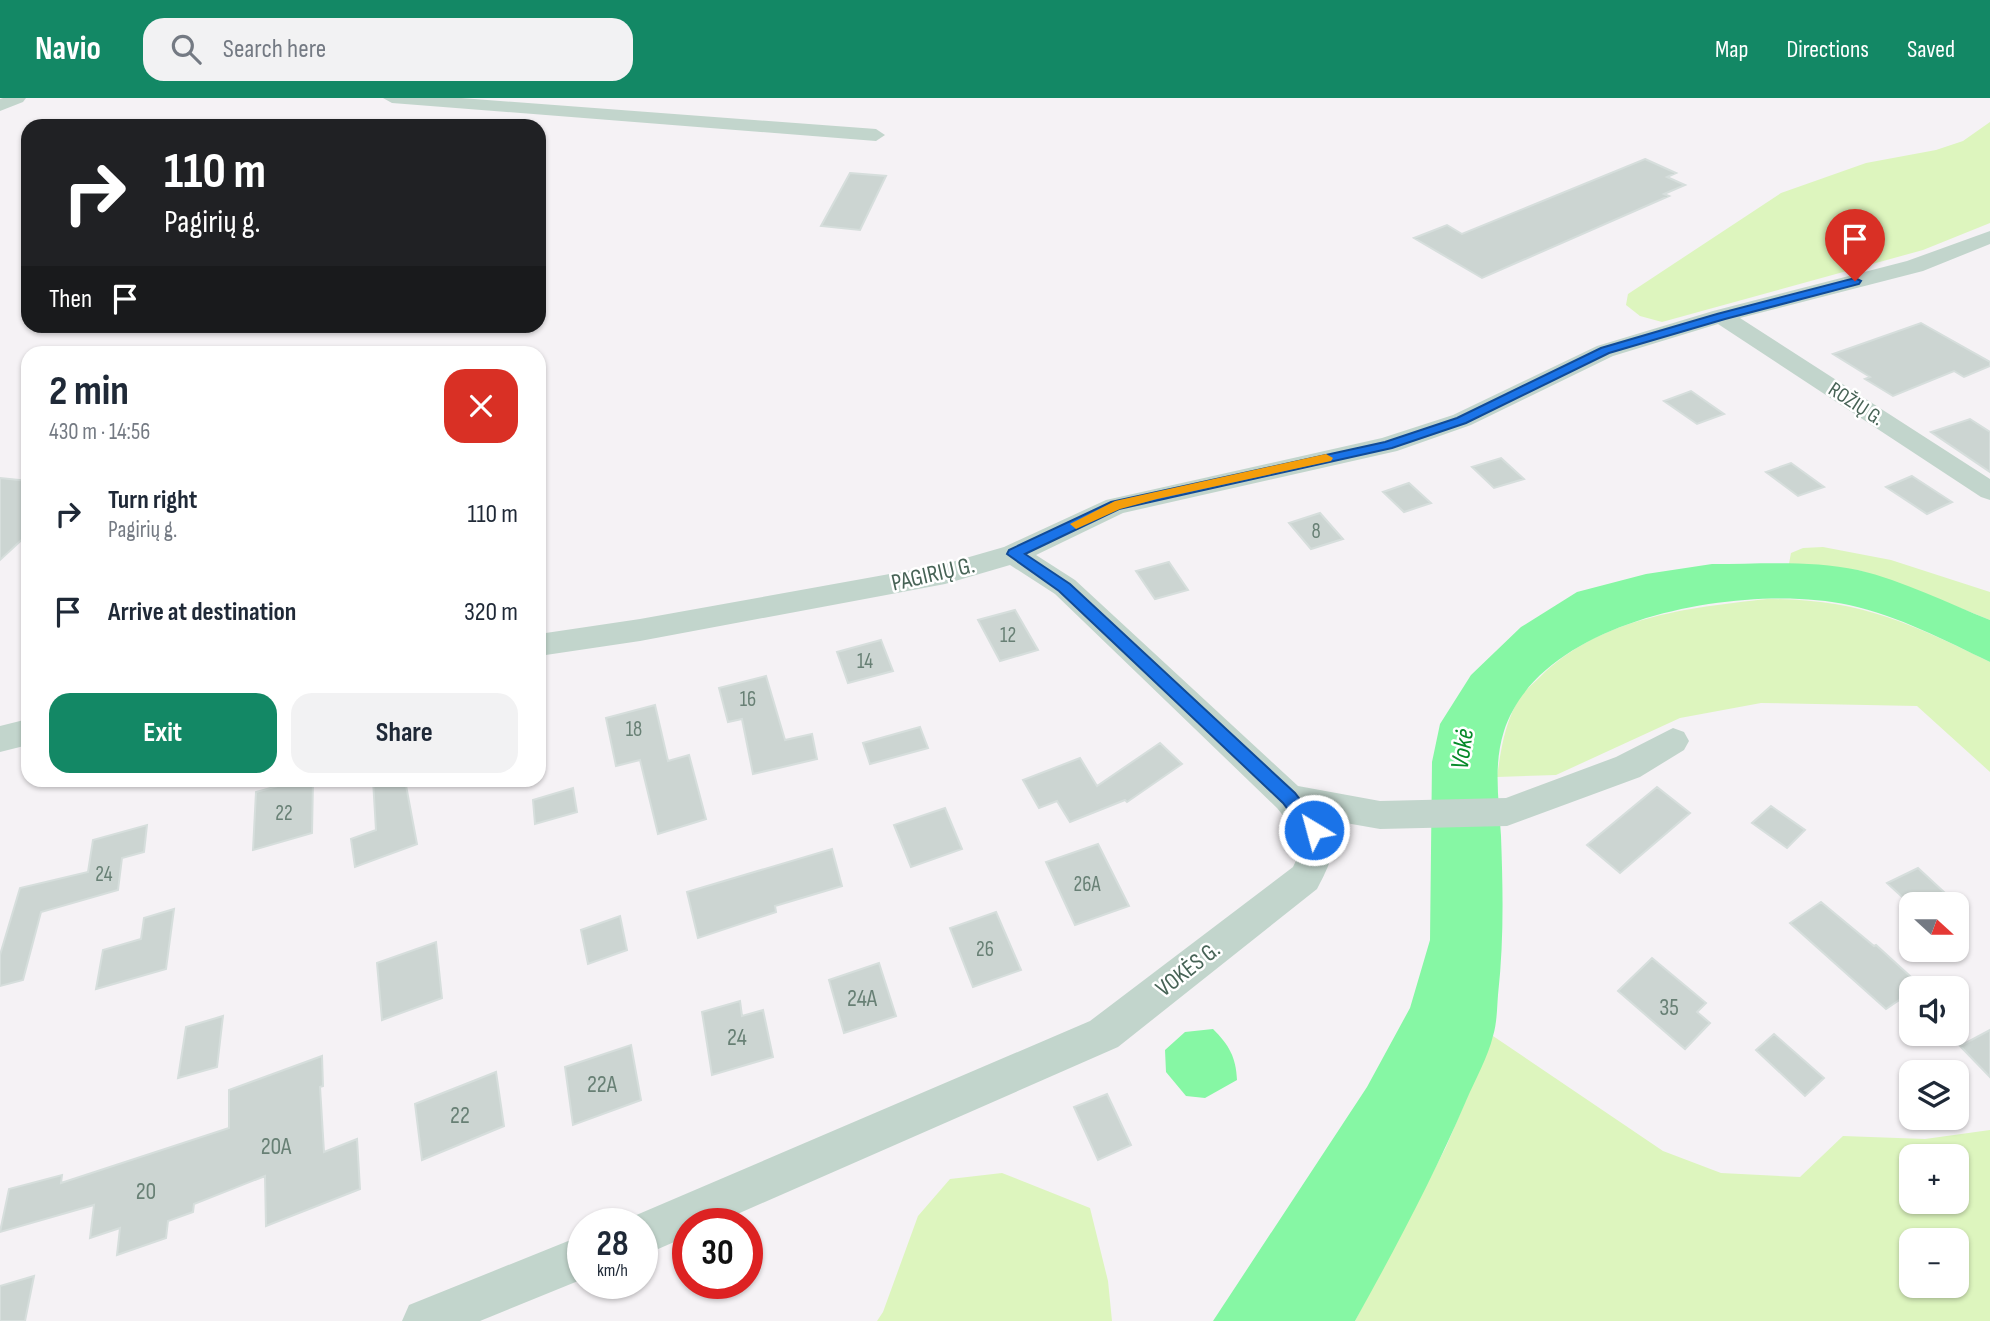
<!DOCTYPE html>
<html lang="en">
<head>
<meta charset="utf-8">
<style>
  :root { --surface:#fff; --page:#f2f2f3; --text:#1f2937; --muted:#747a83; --accent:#138865 }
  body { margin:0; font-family:"Sofia Sans Condensed",sans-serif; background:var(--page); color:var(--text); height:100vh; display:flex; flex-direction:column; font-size:26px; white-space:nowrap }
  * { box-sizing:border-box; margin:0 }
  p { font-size:23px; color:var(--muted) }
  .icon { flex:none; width:38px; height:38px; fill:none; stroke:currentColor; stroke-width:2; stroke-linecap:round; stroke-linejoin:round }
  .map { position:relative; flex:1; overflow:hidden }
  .details { position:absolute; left:21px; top:248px; width:525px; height:441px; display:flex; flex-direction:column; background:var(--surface); border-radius:21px; box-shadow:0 2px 5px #0004 }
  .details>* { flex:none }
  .top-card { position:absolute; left:21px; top:21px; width:525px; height:214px; border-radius:21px; box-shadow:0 2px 5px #0004; background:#202124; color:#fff; overflow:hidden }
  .needle { width:46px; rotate:111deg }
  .fabs { position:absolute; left:1899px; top:794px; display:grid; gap:14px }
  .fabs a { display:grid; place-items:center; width:70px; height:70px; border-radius:14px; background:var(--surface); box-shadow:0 2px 5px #0004; font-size:35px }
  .speed { position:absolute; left:567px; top:1110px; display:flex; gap:14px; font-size:35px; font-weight:700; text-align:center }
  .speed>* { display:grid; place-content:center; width:91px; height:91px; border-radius:50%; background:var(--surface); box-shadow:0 2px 5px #0004; line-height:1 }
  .speed small { font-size:18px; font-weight:400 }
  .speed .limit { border:10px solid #d22; background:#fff; color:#111 }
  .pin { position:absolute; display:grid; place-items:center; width:60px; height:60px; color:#fff; margin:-72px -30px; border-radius:50% 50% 50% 0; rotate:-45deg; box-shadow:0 0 7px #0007 }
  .pin .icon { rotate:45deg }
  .me { position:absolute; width:77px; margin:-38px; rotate:323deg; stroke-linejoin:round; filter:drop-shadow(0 0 5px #0008) }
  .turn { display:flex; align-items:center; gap:24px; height:147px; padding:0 28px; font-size:32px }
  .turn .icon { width:91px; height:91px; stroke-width:2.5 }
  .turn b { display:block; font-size:49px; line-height:60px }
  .then { display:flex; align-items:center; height:66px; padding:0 28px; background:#0003; gap:14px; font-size:26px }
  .round { display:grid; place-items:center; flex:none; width:74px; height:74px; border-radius:21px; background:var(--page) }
  .summary { display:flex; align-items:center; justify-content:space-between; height:119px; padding:0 28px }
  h1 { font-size:42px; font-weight:700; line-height:52px }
  .button { display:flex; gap:14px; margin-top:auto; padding:14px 28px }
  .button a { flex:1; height:80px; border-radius:21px; background:var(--accent); color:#fff; font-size:28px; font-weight:700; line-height:80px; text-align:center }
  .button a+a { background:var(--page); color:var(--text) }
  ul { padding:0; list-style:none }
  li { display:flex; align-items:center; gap:21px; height:98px; padding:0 28px }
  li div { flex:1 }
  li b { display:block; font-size:26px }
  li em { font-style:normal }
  header { display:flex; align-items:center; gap:42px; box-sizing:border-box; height:98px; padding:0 35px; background:var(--accent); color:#fff }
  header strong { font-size:33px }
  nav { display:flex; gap:38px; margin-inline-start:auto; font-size:24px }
  .search { width:490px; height:63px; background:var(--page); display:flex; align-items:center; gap:18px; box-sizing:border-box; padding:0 24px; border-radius:21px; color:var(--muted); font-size:26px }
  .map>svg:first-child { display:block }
</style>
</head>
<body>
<header>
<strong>Navio</strong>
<div class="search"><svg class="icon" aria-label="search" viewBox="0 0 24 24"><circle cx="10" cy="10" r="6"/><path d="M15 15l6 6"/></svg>Search here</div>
<nav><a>Map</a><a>Directions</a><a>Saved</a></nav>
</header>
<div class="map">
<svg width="1990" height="1223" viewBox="0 0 1990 1223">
  <rect width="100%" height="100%" fill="#f5f2f5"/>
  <path fill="#ddf5be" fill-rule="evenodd" d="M 1990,24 L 1990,125 L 1923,152 L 1662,224 L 1640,218 L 1626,207 L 1628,196 L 1781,95 L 1866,65 L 1936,52 L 1963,43 Z
    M 1823,449 L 1891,462 L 1990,494 L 1990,522 L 1906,488 L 1858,472 L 1789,466 L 1791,455 L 1803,450 Z
    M 1767,501 C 1860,501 1909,525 1990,564 L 1990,674 L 1917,608 L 1761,605 L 1680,620 L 1556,677 L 1497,679 C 1501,651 1505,622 1521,598 C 1526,591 1534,585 1540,579 C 1600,519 1687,510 1767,501 Z
    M 1493,938 L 1663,1053 L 1721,1075 L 1800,1079 L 1843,1038 L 1925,1041 L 1990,1032 L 1990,1223 L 1355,1223 L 1446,1049 ZM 1911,1059 L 1956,1059 L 1956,1104 L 1911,1104 ZM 1911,1143 L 1956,1143 L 1956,1188 L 1911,1188 Z
    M 1002,1075 L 1090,1110 L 1108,1183 L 1112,1223 L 877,1223 L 883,1214 L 918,1118 L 950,1081 Z"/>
  <path fill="#86f7a4" d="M 1712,466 C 1760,466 1811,462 1858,472 C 1904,483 1947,505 1990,522 L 1990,564 C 1944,542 1899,518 1849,507 C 1746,485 1541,518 1504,633 C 1493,667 1499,703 1501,738 C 1503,792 1504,843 1498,897 C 1497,910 1497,925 1493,938 C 1488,959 1475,982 1466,1003 C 1434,1078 1395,1151 1355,1223 L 1213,1223 L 1367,989 L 1410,910 L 1430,842 L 1432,664 L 1440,626 L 1471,577 L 1521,529 L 1577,494 L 1646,476 Z
    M 1213,931 C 1229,947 1236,959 1237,982 L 1205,1000 L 1186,998 L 1166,974 L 1165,952 L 1185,934 Z"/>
  <path fill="#ccd5d2" stroke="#d6dedc" stroke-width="2" d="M 1645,61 L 1676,75 L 1667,79 L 1685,87 L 1664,96 L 1669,98 L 1482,180 L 1414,140 L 1447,127 L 1462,136 Z
    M 850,75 L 886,78 L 860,132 L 821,128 Z
    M 1921,225 L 1990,264 L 1990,268 L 1964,279 L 1954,273 L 1893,298 L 1865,281 L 1870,279 L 1833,256 Z
    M 1691,293 L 1724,316 L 1697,326 L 1664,303 Z
    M 1970,321 L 1990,334 L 1990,374 L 1931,334 Z
    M 1501,360 L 1524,381 L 1494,390 L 1472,369 Z
    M 1791,365 L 1824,389 L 1798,398 L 1766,374 Z
    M 1912,378 L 1952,404 L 1927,416 L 1886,389 Z
    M 0,380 L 28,383 L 28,436 L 0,462 Z
    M 1409,385 L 1431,405 L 1404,414 L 1383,394 Z
    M 1320,415 L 1343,441 L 1311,451 L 1289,425 Z
    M 1169,464 L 1188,492 L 1155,501 L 1136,473 Z
    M 1015,512 L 1038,552 L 1000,563 L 978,522 Z
    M 881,542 L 893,573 L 848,585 L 837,554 Z
    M 766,578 L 785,642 L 812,636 L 817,661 L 753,676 L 742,621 L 728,624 L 719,590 Z
    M 655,607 L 668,663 L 689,657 L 706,721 L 658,736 L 640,662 L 616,668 L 606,620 Z
    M 920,629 L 928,650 L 870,666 L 863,645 Z
    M 1160,645 L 1182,666 L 1127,704 L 1125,702 L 1070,724 L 1057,703 L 1039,710 L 1023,682 L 1080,660 L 1097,688 Z
    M 299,682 L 313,682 L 312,735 L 253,752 L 256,694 Z
    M 373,682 L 405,682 L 417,746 L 355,769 L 351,741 L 376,732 Z
    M 1657,689 L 1690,715 L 1620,775 L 1587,747 Z
    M 573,690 L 577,714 L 535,726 L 533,702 Z
    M 1771,708 L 1805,732 L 1787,750 L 1752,725 Z
    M 945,710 L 962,751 L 911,769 L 894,727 Z
    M 147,727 L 144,754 L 122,760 L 118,792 L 41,814 L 23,882 L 0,888 L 0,857 L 20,790 L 88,774 L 93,742 Z
    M 1098,746 L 1129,808 L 1075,827 L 1046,764 Z
    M 832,751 L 842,788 L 775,808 L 776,814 L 698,840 L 687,794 Z
    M 1918,770 L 1958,807 L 1911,807 L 1887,785 Z
    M 1821,804 L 1874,848 L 1876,847 L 1921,888 L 1911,891 L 1911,894 L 1886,911 L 1790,825 Z
    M 174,811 L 166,871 L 96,891 L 103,852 L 141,841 L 144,820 Z
    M 996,814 L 1021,872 L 973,889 L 950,830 Z
    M 620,818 L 627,852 L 588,866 L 581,832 Z
    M 436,844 L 442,900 L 382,922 L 377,865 Z
    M 1652,860 L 1706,905 L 1697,914 L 1710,925 L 1685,951 L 1618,893 Z
    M 879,865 L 896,918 L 844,935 L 829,882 Z
    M 740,903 L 742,918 L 763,912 L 773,959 L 712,977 L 702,914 Z
    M 223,918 L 217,969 L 178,980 L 186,929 Z
    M 1990,932 L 1990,979 L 1960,948 Z
    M 1774,936 L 1824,980 L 1805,998 L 1756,952 Z
    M 631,947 L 641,1002 L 573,1027 L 565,969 Z
    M 322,958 L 323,988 L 320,989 L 324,1054 L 357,1041 L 360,1091 L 266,1128 L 265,1078 L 194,1106 L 193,1114 L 168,1123 L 166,1140 L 117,1157 L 120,1130 L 90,1140 L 94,1107 L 0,1134 L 9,1091 L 62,1077 L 61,1085 L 229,1030 L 229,992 Z
    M 496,974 L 504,1028 L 422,1062 L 415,1006 Z
    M 1107,996 L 1131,1047 L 1098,1062 L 1074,1009 Z
    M 34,1178 L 25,1223 L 0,1223 L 0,1188 Z"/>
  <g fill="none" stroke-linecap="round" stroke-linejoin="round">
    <path fill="#c2d5cc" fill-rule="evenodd" d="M 3,0 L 26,0 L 23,4 L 0,13 L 0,1 Z
      M 383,0 L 461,0 L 876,31 L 885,37 L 876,43 L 392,5 Z
      M 1990,133 L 1990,146 L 1923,173 L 1740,220 L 1990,381 L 1990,402 L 1981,399 L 1718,226 L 1613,258 L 1471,327 L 1397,353 L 1123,415 L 1036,457 L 1075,482 L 1298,688 L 1380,703 L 1506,700 L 1616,659 L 1673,630 L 1684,634 L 1689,643 L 1684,652 L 1640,679 L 1507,728 L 1380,731 L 1323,721 C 1338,751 1332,762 1317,791 L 1118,949 L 717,1125 L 688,1125 L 688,1138 L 642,1158 L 642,1125 L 625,1125 L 627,1121 L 1090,923 L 1293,769 C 1306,745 1292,729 1277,710 L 1055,496 L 1010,467 L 945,486 L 640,543 L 539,558 L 539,536 L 640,521 L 945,466 L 1004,449 L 1106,402 L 1382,340 L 1453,317 L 1597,248 L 1713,213 L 1907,163 Z
      M 28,621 L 28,647 L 0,654 L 0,628 Z
      M 583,1137 L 583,1181 L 480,1223 L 402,1223 L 409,1207 Z"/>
  </g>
  <path fill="#1a73e8" stroke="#114b97" stroke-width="2" d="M 1855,180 L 1861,183 L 1859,186 L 1725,221 L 1609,255 L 1466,325 L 1392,350 L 1119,411 L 1025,456 L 1070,486 L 1295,695 L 1323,732 L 1320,738 L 1314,740 L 1308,738 L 1283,705 L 1059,493 L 1007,456 L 1009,452 L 1111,404 L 1385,344 L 1457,320 L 1601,250 L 1717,216 Z"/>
  <path fill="#f59e0b" d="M 1326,356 L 1333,360 L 1331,363 L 1157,401 L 1120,411 L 1076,431 L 1070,426 L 1115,403 Z"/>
  <g text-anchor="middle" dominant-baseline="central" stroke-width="5" stroke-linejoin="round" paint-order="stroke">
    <g font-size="21" fill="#476356" stroke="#fff">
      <text transform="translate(1856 306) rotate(33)">ROŽIŲ G.</text>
    </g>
    <g font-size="21" fill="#688075">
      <text x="1316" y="433">8</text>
      <text x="1008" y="537">12</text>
      <text x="865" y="563">14</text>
      <text x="748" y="601">16</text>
      <text x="634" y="631">18</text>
      <text x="284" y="715">22</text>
      <text x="104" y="776">24</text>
      <text x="1087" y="786">26A</text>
      <text x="985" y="851">26</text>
    </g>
    <g font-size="24" fill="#476356" stroke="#fff">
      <text transform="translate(933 476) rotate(-13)">PAGIRIŲ G.</text>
      <text transform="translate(1188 871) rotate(-38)">VOKĖS G.</text>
    </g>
    <g font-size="24" fill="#688075">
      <text x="862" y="900">24A</text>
      <text x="1669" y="909">35</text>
      <text x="737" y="939">24</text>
      <text x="602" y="986">22A</text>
      <text x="460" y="1017">22</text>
      <text x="276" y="1048">20A</text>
      <text x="146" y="1093">20</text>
    </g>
    <g font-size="26" font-style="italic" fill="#058928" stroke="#fff">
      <text transform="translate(1463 651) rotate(-82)">Vokė</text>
    </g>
  </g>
</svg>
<div class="fabs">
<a><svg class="needle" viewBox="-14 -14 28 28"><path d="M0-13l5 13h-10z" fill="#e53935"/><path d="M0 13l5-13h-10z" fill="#747a83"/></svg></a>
<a><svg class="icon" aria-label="sound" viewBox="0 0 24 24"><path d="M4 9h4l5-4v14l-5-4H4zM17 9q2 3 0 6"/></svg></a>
<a><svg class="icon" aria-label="layers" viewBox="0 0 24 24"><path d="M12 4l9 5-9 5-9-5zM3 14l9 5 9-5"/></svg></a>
<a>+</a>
<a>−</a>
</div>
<div class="speed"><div>28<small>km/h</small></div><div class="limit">30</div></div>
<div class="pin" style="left:1855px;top:183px;background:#d93025"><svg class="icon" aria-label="arrive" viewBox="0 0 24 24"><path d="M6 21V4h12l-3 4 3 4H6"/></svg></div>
<svg class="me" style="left:1314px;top:732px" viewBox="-20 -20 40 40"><circle r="17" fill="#1a73e8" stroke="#fff" stroke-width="3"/><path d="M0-11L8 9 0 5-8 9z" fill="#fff"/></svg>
<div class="top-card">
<div class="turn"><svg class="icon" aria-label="right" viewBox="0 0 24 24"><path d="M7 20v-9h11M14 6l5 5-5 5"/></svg><div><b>110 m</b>Pagirių g.</div></div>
<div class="then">Then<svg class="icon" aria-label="arrive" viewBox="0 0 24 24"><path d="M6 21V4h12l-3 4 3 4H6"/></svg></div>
</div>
<section class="details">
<div class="summary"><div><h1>2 min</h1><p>430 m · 14:56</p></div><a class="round" style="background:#d93025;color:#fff"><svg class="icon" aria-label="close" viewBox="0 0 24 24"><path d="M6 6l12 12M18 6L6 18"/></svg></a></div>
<ul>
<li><svg class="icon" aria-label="right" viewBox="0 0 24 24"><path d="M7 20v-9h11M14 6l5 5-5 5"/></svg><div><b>Turn right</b><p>Pagirių g.</p></div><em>110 m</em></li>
<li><svg class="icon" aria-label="arrive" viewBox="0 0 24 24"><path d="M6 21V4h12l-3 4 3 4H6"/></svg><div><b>Arrive at destination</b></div><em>320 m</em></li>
</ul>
<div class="button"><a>Exit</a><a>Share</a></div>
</section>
</div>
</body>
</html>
